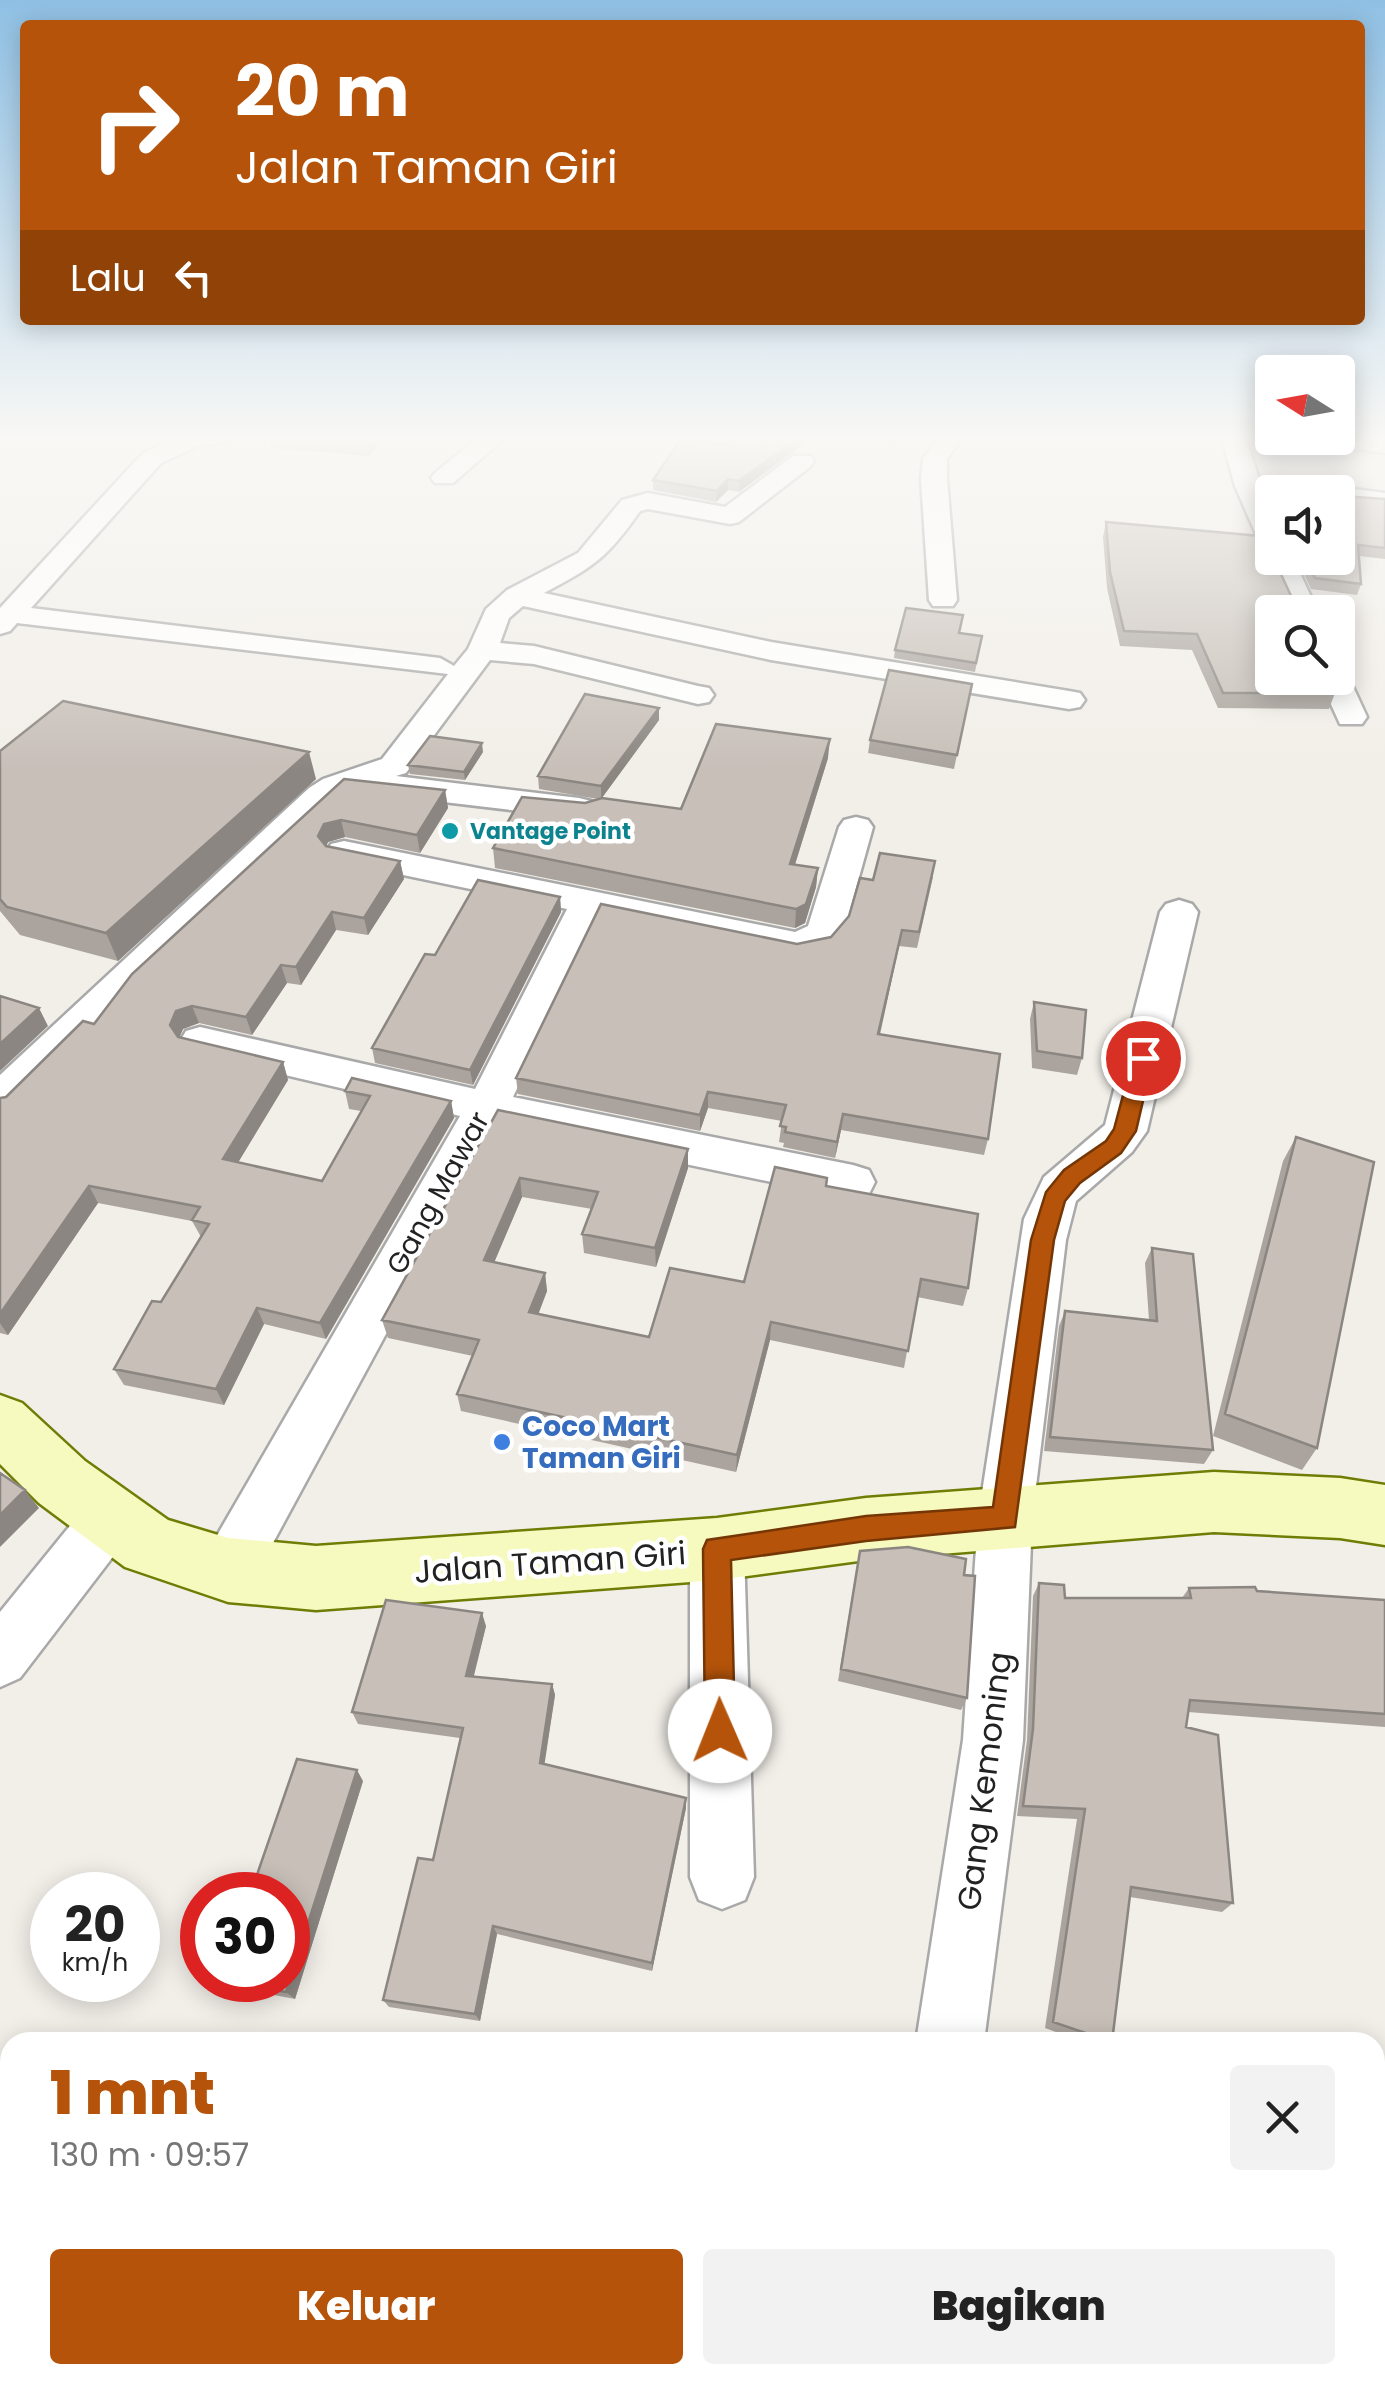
<!DOCTYPE html>
<html lang="id">
<head>
<meta charset="utf-8">
<style>
  :root { --surface:#fff; --page:#f2f2f2; --text:#222; --muted:#767676; --accent:#b45309 }
  body { margin:0; font-family:Poppins,sans-serif; background:var(--page); color:var(--text); height:100vh; display:flex; flex-direction:column; font-size:38px; white-space:nowrap }
  * { box-sizing:border-box; margin:0 }
  p { font-size:32px; color:var(--muted) }
  .icon { flex:none; width:55px; height:55px; fill:none; stroke:currentColor; stroke-width:2; stroke-linecap:round; stroke-linejoin:round }
  .map { position:relative; flex:1; overflow:hidden }
  .side { position:absolute; left:0px; top:2032px; width:1385px; height:352px; display:flex; flex-direction:column; background:var(--surface); border-radius:30px 30px 0 0; box-shadow:0 5px 25px #0003 }
  .side>* { flex:none }
  .top-card { position:absolute; left:20px; top:20px; width:1345px; height:305px; border-radius:10px; box-shadow:0 5px 25px #0003; background:#b45309; color:#fff; overflow:hidden }
  .needle { width:65px; rotate:281deg }
  .buttons { position:absolute; left:1255px; top:355px; display:grid; gap:20px }
  .buttons a { display:grid; place-items:center; width:100px; height:100px; border-radius:10px; background:var(--surface); box-shadow:0 5px 25px #0003; font-size:50px }
  .speed { position:absolute; left:30px; top:1872px; display:flex; gap:20px; font-size:50px; font-weight:700; text-align:center }
  .speed>* { display:grid; place-content:center; width:130px; height:130px; border-radius:50%; background:var(--surface); box-shadow:0 5px 25px #0003; line-height:1 }
  .speed small { font-size:25px; font-weight:400 }
  .speed .limit { border:15px solid #d22; background:#fff; color:#111 }
  .pin { position:absolute; display:grid; place-items:center; width:85px; height:85px; color:#fff; margin:-42px; border:5px solid #fff; border-radius:50%; box-shadow:0 2px 10px #0007 }
  .me { position:absolute; width:110px; margin:-55px; rotate:359deg; stroke-linejoin:round; filter:drop-shadow(0 0 8px #0008) }
  .turn { display:flex; align-items:center; gap:35px; height:210px; padding:0 50px; font-size:45px }
  .turn .icon { width:130px; height:130px; stroke-width:2.5 }
  .turn b { display:block; font-size:70px; line-height:85px }
  .then { display:flex; align-items:center; height:95px; padding:0 50px; background:#0003; gap:20px; font-size:38px }
  .round { display:grid; place-items:center; flex:none; width:105px; height:105px; border-radius:10px; background:var(--page) }
  .overview { display:flex; align-items:center; justify-content:space-between; height:170px; padding:0 50px }
  h1 { font-size:60px; font-weight:800; line-height:75px; color:var(--accent) }
  .primary-button { display:flex; gap:20px; margin-top:auto; padding:20px 50px }
  .primary-button a { flex:1; height:115px; border-radius:10px; background:var(--accent); color:#fff; font-size:40px; font-weight:800; line-height:115px; text-align:center }
  .primary-button a+a { background:var(--page); color:var(--text) }
  .map>svg:first-child { display:block }
</style>
</head>
<body>
<div class="map">
<svg width="1385" height="2384" viewBox="0 0 1385 2384">
  <rect width="100%" height="100%" fill="#f2efe9"/>
  <g fill="none" stroke-linecap="round" stroke-linejoin="round">
    <defs>
      <path id="street" d="M 179,436 L 235,436 L 231,441 L 198,446 L 161,463 L 31,608 L 440,658 L 454,666 L 468,649 L 486,609 L 507,590 L 578,553 L 622,500 L 648,493 L 725,507 L 793,456 L 811,456 L 814,461 L 811,466 L 739,522 L 730,524 L 648,509 L 640,511 C 607,558 595,566 544,593 L 771,642 L 1069,691 L 1080,693 L 1085,700 L 1080,707 L 1069,709 L 771,660 L 523,606 L 509,618 L 500,643 L 534,646 L 698,686 L 709,688 L 714,695 L 709,702 L 698,704 L 534,664 L 490,660 L 406,773 L 396,776 L 579,798 L 591,801 L 596,808 L 591,815 L 579,818 L 384,795 L 372,792 L 368,786 L 347,793 L 111,1013 L 15,1111 L 0,1115 L 0,1075 L 309,788 L 323,779 L 382,759 L 448,674 L 17,623 L 10,631 L 0,634 L 0,608 L 143,453 Z
        M 480,436 L 507,436 L 453,483 L 435,483 L 431,478 L 435,473 Z
        M 939,436 L 963,436 L 947,459 L 947,479 L 957,600 L 953,606 L 933,606 L 929,600 L 921,479 L 923,459 Z
        M 1221,436 L 1245,436 L 1259,479 L 1314,484 L 1327,492 L 1265,495 L 1272,512 L 1272,549 L 1262,547 L 1259,541 L 1235,486 Z
        M 1369,436 L 1385,439 L 1385,453 L 1332,445 L 1320,438 Z
        M 1338,487 L 1385,493 L 1385,505 L 1338,503 L 1338,492 L 1327,492 Z
        M 1270,552 L 1272,558 L 1293,558 L 1318,612 L 1290,612 L 1266,558 Z
        M 1338,670 L 1349,678 L 1367,717 L 1362,724 L 1340,724 L 1319,678 L 1338,678 Z
        M 856,817 L 868,820 L 873,827 L 844,931 L 827,950 L 795,956 L 600,916 L 513,1097 L 853,1165 L 869,1170 L 875,1182 L 869,1194 L 853,1199 L 499,1125 L 248,1589 L 228,1596 L 208,1589 L 200,1570 L 208,1551 L 460,1116 L 200,1055 L 186,1051 L 180,1041 L 186,1031 L 200,1027 L 475,1089 L 567,909 L 331,860 L 326,852 L 331,844 L 344,841 L 795,932 L 808,926 L 839,827 L 844,820 Z
        M 1179,900 L 1192,904 L 1198,912 L 1147,1131 L 1132,1152 L 1076,1201 L 1066,1240 L 1032,1519 L 1023,1740 L 984,2042 L 916,2042 L 963,1740 L 978,1519 L 1024,1219 L 1044,1177 L 1105,1125 L 1160,912 L 1166,904 Z
        M 109,1494 L 128,1501 L 136,1519 L 128,1537 L 20,1678 L 0,1687 L 0,1612 L 90,1501 Z
        M 717,1523 L 736,1531 L 744,1549 L 754,1877 L 745,1900 L 722,1909 L 699,1900 L 690,1877 L 690,1549 L 698,1531 Z
        M 324,2375 L 402,2375 L 399,2384 L 321,2384 Z
        M 612,2375 L 704,2375 L 708,2384 L 616,2384 Z
        M 863,2375 L 941,2375 L 940,2384 L 862,2384 Z
        M 1246,2375 L 1324,2375 L 1324,2384 L 1246,2384 Z"/>
      <path id="secondary" d="M 0,1395 L 22,1403 L 85,1461 L 168,1520 L 228,1538 L 316,1546 L 717,1518 L 866,1498 L 1214,1472 L 1340,1478 L 1385,1485 L 1385,1545 L 1340,1538 L 1214,1532 L 866,1560 L 717,1580 L 316,1610 L 228,1602 L 125,1567 L 39,1503 L 0,1464 Z"/>
    </defs>
    <use href="#street" stroke="#a9a9a9" stroke-width="5"/>
    <use href="#secondary" stroke="#707d05" stroke-width="5"/>
    <use href="#street" fill="#fff" fill-rule="evenodd"/>
    <use href="#secondary" fill="#f7fabf" fill-rule="evenodd"/>
  </g>
  <path fill="#aba49e" d="M 270,436 L 386,436 L 369,456 L 271,448 Z
    M 740,436 L 804,436 L 804,444 L 739,492 L 728,490 L 716,502 L 653,490 L 653,480 L 730,445 Z
    M 842,436 L 898,436 L 896,443 L 842,438 Z
    M 1318,489 L 1338,491 L 1342,496 L 1385,499 L 1385,559 L 1359,556 L 1361,584 L 1357,595 L 1311,589 L 1297,558 L 1338,558 L 1338,492 L 1317,492 Z
    M 1106,522 L 1268,545 L 1272,612 L 1335,693 L 1329,709 L 1218,708 L 1192,650 L 1120,646 L 1107,588 L 1103,537 Z
    M 960,633 L 982,636 L 975,672 L 894,658 L 895,650 Z
    M 972,684 L 954,769 L 868,753 L 870,740 Z
    M 659,720 L 602,798 L 681,809 L 828,758 L 795,865 L 818,868 L 816,887 L 805,923 L 795,928 L 495,868 L 493,848 L 585,803 L 598,799 L 539,789 L 538,776 Z
    M 0,751 L 316,779 L 118,961 L 20,935 L 0,911 Z
    M 483,752 L 465,780 L 410,774 L 408,765 Z
    M 344,779 L 445,790 L 448,808 L 420,853 L 345,837 L 328,842 L 326,846 L 400,861 L 404,879 L 368,935 L 336,930 L 301,985 L 287,983 L 252,1035 L 199,1023 L 183,1029 L 179,1037 L 283,1062 L 288,1080 L 238,1162 L 322,1181 L 361,1111 L 349,1109 L 345,1091 L 451,1101 L 454,1118 L 326,1339 L 264,1324 L 224,1405 L 124,1385 L 114,1369 L 161,1302 L 201,1237 L 192,1221 L 98,1203 L 8,1335 L 0,1333 L 0,1098 L 6,1097 L 94,1024 Z
    M 933,877 L 917,948 L 899,946 L 880,1035 L 988,1139 L 984,1155 L 841,1130 L 835,1158 L 783,1147 L 784,1143 L 779,1142 L 782,1121 L 708,1108 L 700,1131 L 518,1094 L 516,1078 L 797,944 L 831,937 L 849,916 L 873,880 Z
    M 560,897 L 561,912 L 473,1085 L 375,1063 L 372,1048 L 435,955 Z
    M 1034,1002 L 1082,1058 L 1077,1075 L 1032,1068 L 1030,1019 Z
    M 498,1110 L 688,1149 L 688,1168 L 656,1267 L 584,1253 L 582,1234 L 592,1209 L 522,1197 L 494,1263 L 545,1273 L 547,1291 L 538,1314 L 649,1337 L 744,1282 L 827,1178 L 827,1186 L 968,1288 L 963,1306 L 917,1297 L 904,1368 L 770,1340 L 736,1472 L 461,1411 L 457,1394 L 473,1356 L 388,1338 L 382,1320 Z
    M 1296,1137 L 1317,1448 L 1302,1470 L 1213,1436 L 1283,1161 Z
    M 1152,1248 L 1213,1450 L 1204,1464 L 1044,1451 L 1059,1326 L 1065,1311 L 1149,1320 L 1145,1263 Z
    M 857,1565 L 964,1575 L 967,1698 L 961,1710 L 838,1681 Z
    M 1039,1583 L 1065,1598 L 1182,1598 L 1189,1588 L 1385,1600 L 1385,1727 L 1188,1712 L 1186,1727 L 1233,1903 L 1222,1912 L 1130,1897 L 1112,2042 L 1083,2042 L 1045,2028 L 1077,1819 L 1017,1816 L 1027,1740 L 1033,1596 Z
    M 486,1626 L 473,1677 L 552,1684 L 555,1695 L 544,1764 L 686,1808 L 652,1971 L 497,1934 L 480,2021 L 389,2007 L 383,2000 L 433,1860 L 460,1738 L 358,1724 L 352,1712 Z
    M 363,1781 L 295,1999 L 231,1987 L 222,1980 Z
    M 1382,2084 L 1385,2085 L 1385,2384 L 1368,2384 L 1352,2375 L 1375,2375 L 1375,2086 Z
    M 1039,2375 L 1089,2375 L 1088,2384 L 1062,2384 Z"/>
  <path fill="#8b8681" d="M 376,436 L 386,436 L 369,456 L 368,446 Z
    M 801,436 L 804,436 L 804,444 L 739,492 L 739,481 Z
    M 728,479 L 728,490 L 716,502 L 717,491 Z
    M 659,708 L 659,720 L 601,799 L 601,786 Z
    M 830,739 L 828,758 L 789,883 L 790,864 Z
    M 482,743 L 483,752 L 465,780 L 464,772 Z
    M 309,752 L 316,779 L 118,961 L 106,933 Z
    M 445,790 L 448,808 L 420,853 L 417,835 Z
    M 341,820 L 345,837 L 328,842 L 323,854 L 318,836 L 324,824 Z
    M 400,861 L 404,879 L 368,935 L 364,918 Z
    M 818,868 L 816,887 L 805,923 L 795,928 L 796,909 Z
    M 560,897 L 561,912 L 473,1085 L 470,1070 Z
    M 332,912 L 336,930 L 301,985 L 296,967 Z
    M 902,930 L 899,946 L 876,1050 L 878,1034 Z
    M 281,965 L 287,983 L 252,1035 L 246,1017 Z
    M 192,1006 L 199,1023 L 183,1029 L 177,1043 L 170,1025 L 176,1011 Z
    M 39,1008 L 48,1026 L 0,1071 L 0,1044 Z
    M 283,1062 L 288,1080 L 230,1176 L 223,1159 Z
    M 708,1092 L 708,1108 L 700,1131 L 700,1115 Z
    M 451,1101 L 454,1118 L 326,1339 L 320,1323 Z
    M 843,1114 L 841,1130 L 835,1158 L 837,1142 Z
    M 688,1149 L 688,1168 L 656,1267 L 655,1248 Z
    M 520,1178 L 522,1197 L 487,1279 L 484,1260 Z
    M 89,1186 L 98,1203 L 8,1335 L 0,1323 L 0,1314 Z
    M 545,1273 L 547,1291 L 532,1331 L 529,1312 Z
    M 257,1308 L 264,1324 L 224,1405 L 216,1389 Z
    M 771,1322 L 770,1340 L 736,1472 L 737,1455 Z
    M 25,1490 L 39,1508 L 0,1547 L 0,1515 Z
    M 482,1613 L 486,1626 L 471,1688 L 466,1676 Z
    M 552,1684 L 555,1695 L 543,1774 L 540,1763 Z
    M 357,1770 L 363,1781 L 295,1999 L 286,1992 Z
    M 686,1798 L 686,1808 L 652,1971 L 652,1963 Z
    M 493,1926 L 497,1934 L 480,2021 L 475,2014 Z
    M 115,2375 L 128,2375 L 121,2384 L 108,2384 Z"/>
  <path fill="#c7bfb8" stroke="#8b8681" stroke-width="2.5" d="M 270,436 L 376,436 L 368,446 L 269,438 Z
    M 740,436 L 801,436 L 739,481 L 728,479 L 717,491 L 653,480 L 681,439 L 730,445 Z
    M 1318,489 L 1338,491 L 1342,496 L 1385,499 L 1385,548 L 1358,545 L 1361,584 L 1315,578 L 1306,558 L 1338,558 L 1338,544 L 1345,544 L 1338,544 L 1338,492 L 1319,492 Z
    M 1106,522 L 1271,537 L 1267,544 L 1292,598 L 1303,600 L 1309,612 L 1272,612 L 1272,678 L 1327,678 L 1335,693 L 1223,693 L 1197,634 L 1124,631 L 1110,572 Z
    M 906,608 L 963,615 L 959,633 L 982,636 L 976,663 L 895,650 Z
    M 889,670 L 972,684 L 957,755 L 870,740 Z
    M 585,694 L 659,708 L 601,786 L 538,776 Z
    M 63,701 L 309,752 L 106,933 L 7,907 L 0,899 L 0,751 Z
    M 716,724 L 830,739 L 790,864 L 818,868 L 806,904 L 796,909 L 493,848 L 522,797 L 585,803 L 602,798 L 681,809 Z
    M 430,736 L 482,743 L 464,772 L 408,765 Z
    M 344,779 L 445,790 L 417,835 L 341,820 L 324,824 L 318,836 L 326,846 L 400,861 L 364,918 L 332,912 L 296,967 L 281,965 L 246,1017 L 192,1006 L 176,1011 L 170,1025 L 178,1037 L 283,1062 L 223,1159 L 322,1181 L 370,1096 L 345,1091 L 352,1078 L 451,1101 L 320,1323 L 257,1308 L 216,1389 L 114,1369 L 152,1301 L 161,1302 L 209,1224 L 192,1220 L 200,1207 L 89,1186 L 0,1314 L 0,1098 L 6,1097 L 83,1021 L 94,1024 L 132,974 Z
    M 880,853 L 935,861 L 919,932 L 902,930 L 878,1034 L 1000,1054 L 988,1139 L 843,1114 L 837,1142 L 785,1132 L 786,1127 L 780,1126 L 786,1105 L 708,1092 L 700,1115 L 516,1078 L 601,904 L 797,944 L 831,937 L 849,916 L 860,878 L 873,880 Z
    M 478,880 L 560,897 L 470,1070 L 372,1048 L 425,954 L 435,955 Z
    M 0,996 L 39,1008 L 0,1044 Z
    M 1034,1002 L 1086,1010 L 1082,1058 L 1037,1051 Z
    M 498,1110 L 688,1149 L 655,1248 L 582,1234 L 598,1192 L 520,1178 L 484,1260 L 545,1273 L 529,1312 L 649,1337 L 670,1268 L 744,1282 L 775,1167 L 827,1178 L 826,1186 L 978,1214 L 968,1288 L 921,1279 L 908,1351 L 771,1322 L 737,1455 L 457,1394 L 479,1340 L 382,1320 Z
    M 1296,1137 L 1374,1162 L 1317,1448 L 1225,1414 Z
    M 1152,1248 L 1193,1254 L 1213,1450 L 1050,1437 L 1065,1311 L 1157,1321 Z
    M 0,1473 L 25,1490 L 0,1515 Z
    M 908,1547 L 966,1559 L 964,1575 L 975,1576 L 967,1698 L 841,1669 L 860,1551 Z
    M 1039,1583 L 1064,1585 L 1065,1598 L 1191,1598 L 1189,1588 L 1255,1587 L 1257,1591 L 1385,1600 L 1385,1714 L 1190,1700 L 1186,1727 L 1218,1735 L 1233,1903 L 1131,1887 L 1112,2042 L 1053,2022 L 1085,1809 L 1023,1806 L 1033,1729 Z
    M 386,1600 L 482,1613 L 466,1676 L 552,1684 L 540,1763 L 686,1798 L 652,1963 L 493,1926 L 475,2014 L 383,2000 L 418,1858 L 433,1860 L 463,1728 L 352,1712 Z
    M 297,1759 L 357,1770 L 286,1992 L 223,1980 L 288,1980 L 288,1895 L 250,1895 Z
    M 1382,2084 L 1385,2085 L 1385,2383 L 1371,2375 L 1375,2375 L 1375,2142 Z
    M 10,2139 L 10,2375 L 115,2375 L 108,2384 L 0,2384 L 0,2149 Z
    M 1048,2375 L 1089,2375 L 1088,2384 L 1071,2384 Z"/>
  <linearGradient id="sky" x2="0" y2="1"><stop stop-color="#8fc0e4"/><stop offset="0.57" stop-color="#f9f8f5"/><stop offset="1" stop-color="#f9f8f5" stop-opacity="0"/></linearGradient>
  <rect width="1385" height="770" fill="url(#sky)"/>
  <path fill="#b45309" stroke="#753606" stroke-width="2.5" d="M 1143,1050 L 1153,1058 L 1136,1131 L 1121,1153 L 1080,1183 L 1065,1201 L 1054,1240 L 1015,1527 L 866,1541 L 731,1560 L 735,1731 L 730,1742 L 720,1746 L 709,1742 L 705,1731 L 703,1549 L 707,1540 L 866,1516 L 993,1507 L 1031,1240 L 1046,1192 L 1064,1170 L 1106,1141 L 1114,1129 L 1133,1058 Z"/>
  <circle fill="#0f9aa8" stroke="#fff" stroke-width="4" cx="450" cy="831" r="10"/>
  <circle fill="#3f7fe0" stroke="#fff" stroke-width="4" cx="502" cy="1442" r="10"/>
  <g text-anchor="middle" dominant-baseline="central" stroke-width="9" stroke-linejoin="round" paint-order="stroke">
    <g font-size="22" font-weight="bold" fill="#0d838f" stroke="#fff" text-anchor="start">
      <text x="470" y="831">Vantage Point</text>
    </g>
    <g font-size="28" fill="#222" stroke="#fff">
      <text transform="translate(438 1193) rotate(-61)">Gang Mawar</text>
    </g>
    <g font-size="28" font-weight="bold" fill="#366cbe" stroke="#fff" text-anchor="start">
      <text x="522" y="1426">Coco Mart<tspan x="522" dy="32">Taman Giri</tspan></text>
    </g>
    <g font-size="32" fill="#222" stroke="#fff">
      <text transform="translate(550 1562) rotate(-4)">Jalan Taman Giri</text>
      <text transform="translate(984 1781) rotate(-83)">Gang Kemoning</text>
    </g>
  </g>
</svg>
<div class="buttons">
<a><svg class="needle" viewBox="-14 -14 28 28"><path d="M0-13l5 13h-10z" fill="#e53935"/><path d="M0 13l5-13h-10z" fill="#767676"/></svg></a>
<a><svg class="icon" aria-label="sound" viewBox="0 0 24 24"><path d="M4 9h4l5-4v14l-5-4H4zM17 9q2 3 0 6"/></svg></a>
<a><svg class="icon" aria-label="search" viewBox="0 0 24 24"><circle cx="10" cy="10" r="6"/><path d="M15 15l6 6"/></svg></a>
</div>
<div class="speed"><div>20<small>km/h</small></div><div class="limit">30</div></div>
<div class="pin" style="left:1143px;top:1058px;background:#d93025"><svg class="icon" aria-label="arrive" viewBox="0 0 24 24"><path d="M6 21V4h12l-3 4 3 4H6"/></svg></div>
<svg class="me" style="left:720px;top:1731px" viewBox="-20 -20 40 40"><circle r="19" fill="#fff"/><path d="M0-13L10 11 0 6-10 11z" fill="#b45309"/></svg>
<div class="top-card">
<div class="turn"><svg class="icon" aria-label="right" viewBox="0 0 24 24"><path d="M7 20v-9h11M14 6l5 5-5 5"/></svg><div><b>20 m</b>Jalan Taman Giri</div></div>
<div class="then">Lalu<svg class="icon" aria-label="left" viewBox="0 0 24 24"><path d="M17 20v-9H6M10 6l-5 5 5 5"/></svg></div>
</div>
<section class="side">
<div class="overview"><div><h1>1 mnt</h1><p>130 m · 09:57</p></div><a class="round"><svg class="icon" aria-label="close" viewBox="0 0 24 24"><path d="M6 6l12 12M18 6L6 18"/></svg></a></div>
<div class="primary-button"><a>Keluar</a><a>Bagikan</a></div>
</section>
</div>
</body>
</html>
